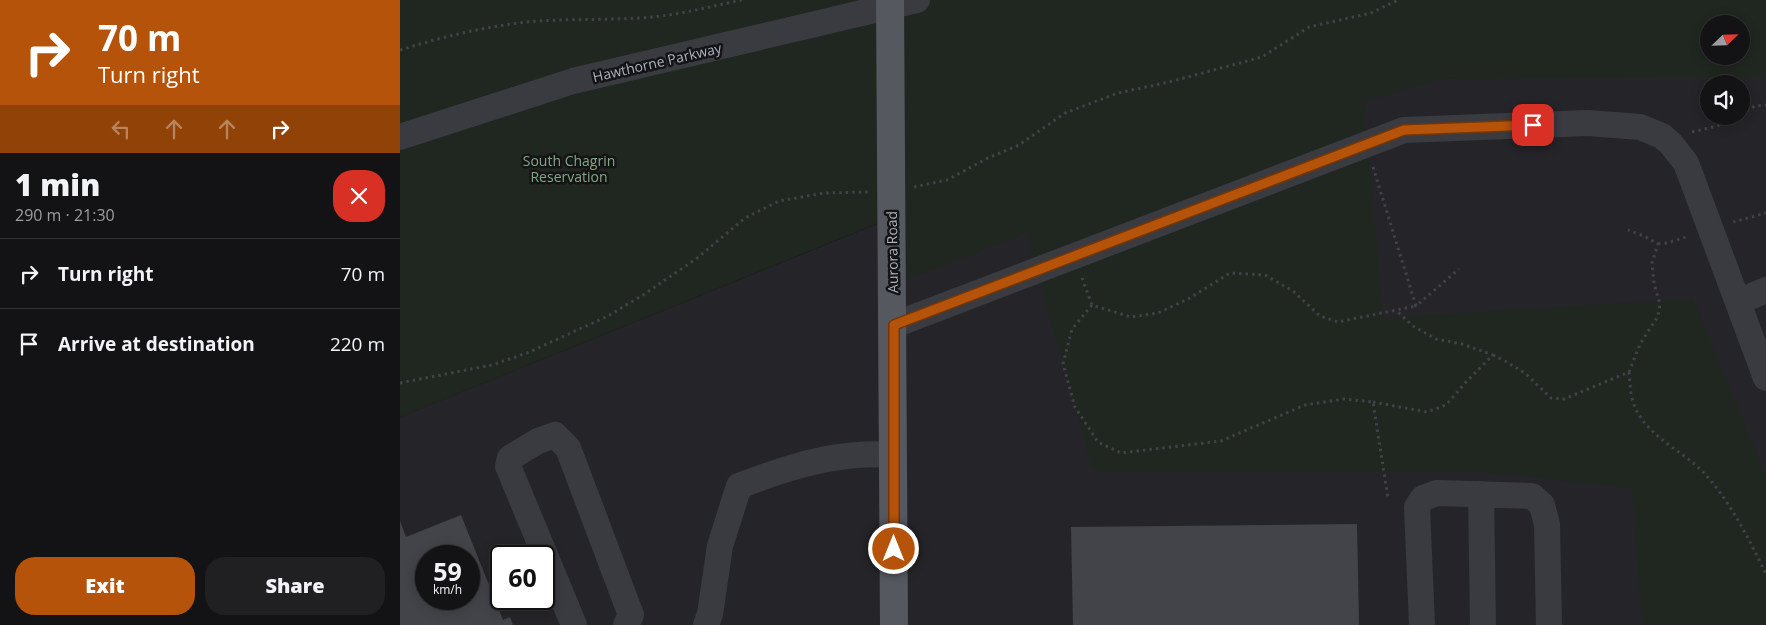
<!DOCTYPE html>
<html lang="en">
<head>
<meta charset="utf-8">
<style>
  :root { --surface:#131315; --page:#202022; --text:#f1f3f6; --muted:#9d9ea0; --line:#323234; --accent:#b45309 }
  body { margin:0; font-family:"Open Sans",sans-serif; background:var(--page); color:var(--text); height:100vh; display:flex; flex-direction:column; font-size:19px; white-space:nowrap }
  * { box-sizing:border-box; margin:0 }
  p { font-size:16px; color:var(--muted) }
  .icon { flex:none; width:28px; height:28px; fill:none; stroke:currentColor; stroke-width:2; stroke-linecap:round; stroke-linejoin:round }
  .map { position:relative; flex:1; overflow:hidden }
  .sheet { display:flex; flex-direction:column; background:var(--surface); width:400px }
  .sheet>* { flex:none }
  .guide { background:#b45309; color:#fff; overflow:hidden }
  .needle { width:32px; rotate:67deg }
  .controls { position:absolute; left:1300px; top:15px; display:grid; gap:10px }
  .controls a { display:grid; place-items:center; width:50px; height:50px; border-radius:50%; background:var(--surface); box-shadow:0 2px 12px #0003,0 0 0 1px var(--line); font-size:25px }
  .speed { position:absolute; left:15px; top:545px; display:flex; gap:10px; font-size:25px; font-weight:700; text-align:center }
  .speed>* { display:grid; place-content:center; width:65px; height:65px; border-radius:50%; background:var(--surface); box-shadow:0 2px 12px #0003,0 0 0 1px var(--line); line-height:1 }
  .speed small { font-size:12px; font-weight:400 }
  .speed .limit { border:2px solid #111; border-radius:8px; background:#fff; color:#111 }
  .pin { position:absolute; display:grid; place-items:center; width:42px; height:42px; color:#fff; margin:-21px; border-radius:10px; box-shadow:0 2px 8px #0006 }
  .me { position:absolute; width:55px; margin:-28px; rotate:0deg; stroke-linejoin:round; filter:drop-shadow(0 0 4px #0008) }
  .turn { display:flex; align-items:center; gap:18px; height:105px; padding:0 15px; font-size:22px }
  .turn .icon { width:65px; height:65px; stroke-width:2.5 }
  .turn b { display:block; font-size:35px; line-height:42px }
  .lanes { display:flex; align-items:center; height:48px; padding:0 15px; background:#0003; justify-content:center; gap:25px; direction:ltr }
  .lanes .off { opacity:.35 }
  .round { display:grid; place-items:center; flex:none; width:52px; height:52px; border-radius:20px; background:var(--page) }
  .head { display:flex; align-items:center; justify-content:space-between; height:85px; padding:0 15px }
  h1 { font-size:30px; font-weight:800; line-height:38px }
  .primary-button { display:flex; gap:10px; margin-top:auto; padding:10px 15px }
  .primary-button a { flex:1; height:58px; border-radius:20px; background:var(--accent); color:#fff; font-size:20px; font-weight:800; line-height:58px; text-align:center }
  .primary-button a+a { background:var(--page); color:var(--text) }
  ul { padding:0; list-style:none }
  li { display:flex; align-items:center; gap:15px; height:70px; padding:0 15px; border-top:1px solid var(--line) }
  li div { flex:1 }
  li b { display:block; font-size:19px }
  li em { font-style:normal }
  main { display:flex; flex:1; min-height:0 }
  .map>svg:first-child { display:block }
</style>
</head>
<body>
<main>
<section class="sheet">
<div class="guide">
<div class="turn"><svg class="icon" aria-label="right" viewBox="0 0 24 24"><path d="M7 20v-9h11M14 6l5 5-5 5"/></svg><div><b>70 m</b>Turn right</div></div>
<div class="lanes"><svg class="icon off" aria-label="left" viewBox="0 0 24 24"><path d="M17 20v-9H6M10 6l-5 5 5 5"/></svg><svg class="icon off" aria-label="ahead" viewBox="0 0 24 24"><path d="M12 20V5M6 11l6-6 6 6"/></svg><svg class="icon off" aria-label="ahead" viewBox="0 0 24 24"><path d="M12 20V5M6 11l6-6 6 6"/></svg><svg class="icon" aria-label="right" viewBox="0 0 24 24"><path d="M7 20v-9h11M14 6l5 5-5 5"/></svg></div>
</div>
<div class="head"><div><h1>1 min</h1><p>290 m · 21:30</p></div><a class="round" style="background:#d93025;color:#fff"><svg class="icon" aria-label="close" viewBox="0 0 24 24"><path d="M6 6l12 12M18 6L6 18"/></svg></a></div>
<ul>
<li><svg class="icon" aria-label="right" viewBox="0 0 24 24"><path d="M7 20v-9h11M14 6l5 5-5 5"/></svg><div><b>Turn right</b></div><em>70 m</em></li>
<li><svg class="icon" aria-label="arrive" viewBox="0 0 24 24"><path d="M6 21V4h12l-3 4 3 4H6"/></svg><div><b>Arrive at destination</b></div><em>220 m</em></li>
</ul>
<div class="primary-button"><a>Exit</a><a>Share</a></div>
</section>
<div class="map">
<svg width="1366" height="625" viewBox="0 0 1366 625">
  <rect width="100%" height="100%" fill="#19191c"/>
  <path fill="#252529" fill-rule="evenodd" d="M 1366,20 L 1366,625 L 0,625 L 0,417 L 979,21 ZM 1309,24 L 1341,24 L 1341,56 L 1309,56 ZM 1309,84 L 1341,84 L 1341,116 L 1309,116 ZM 26,556 L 69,556 L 69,599 L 26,599 ZM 101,556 L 144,556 L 144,599 L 101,599 Z"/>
  <path fill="#1f2720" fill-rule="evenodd" d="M 0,0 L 1366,0 L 1366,77 L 1253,77 L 1040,79 L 964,102 L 983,318 L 1293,299 L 1366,476 L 1366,625 L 1242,625 L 1232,488 L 1077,471 L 693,471 L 626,233 L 493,285 L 491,218 L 0,417 ZM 1309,24 L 1341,24 L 1341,56 L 1309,56 Z"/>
  <path fill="#434449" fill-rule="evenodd" d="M 61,515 L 103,620 L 110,617 L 113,625 L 0,625 L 0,521 L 6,537 ZM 26,556 L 69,556 L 69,599 L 26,599 Z
    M 957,524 L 959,625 L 673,625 L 671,527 Z"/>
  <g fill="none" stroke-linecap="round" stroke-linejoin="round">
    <path stroke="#404248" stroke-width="3" stroke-dasharray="2.5 4" stroke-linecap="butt" d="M 0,50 C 45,36 91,25 138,21 C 172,19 206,20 240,18 C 275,16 308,7 342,0
      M 1341,114 L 1355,106 L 1366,105
      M 1292,132 L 1317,126 L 1338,116
      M 973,167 L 1016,306 L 1059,269
      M 514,187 L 547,180 L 588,158 L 619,145 L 665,113 L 718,93 L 769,82 L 862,57 L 909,27 L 971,13 L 998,0
      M 1333,222 L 1366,213
      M 1258,244 L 1267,243 L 1289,236
      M 682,278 L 692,305 L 731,317 L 758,313 L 788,299 L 830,273 L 865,275 L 893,291 L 920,316 L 938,322 L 1016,306
      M 692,305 L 672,329 L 663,364 L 675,407 L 698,442 L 721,453 L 821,441 L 905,405 L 944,399 L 973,402 L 988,498
      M 1093,355 L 1105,361 L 1125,373 L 1151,398 L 1164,399 L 1229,372 L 1240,344 L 1258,316 L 1260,304 L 1254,284 L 1252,263 L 1258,244 L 1244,236 L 1228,230
      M 1229,372 C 1230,381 1230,390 1232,398 C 1241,434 1278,447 1302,471 C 1328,497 1350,541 1366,574
      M 0,383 L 92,365 L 127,353 L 208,316 L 243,295 L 296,259 L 345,218 L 379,201 L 424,193 L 468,192
      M 973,402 L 1027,412 L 1046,405 L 1066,382 L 1093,355 L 1062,344 L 1036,339 L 1013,326 L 996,310"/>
    <path stroke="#3a3b41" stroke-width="26" d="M 0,137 L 173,81 L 517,0
      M 1338,302 L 1366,290
      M 494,325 L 1004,130 L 1188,123 L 1240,127 L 1262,136 L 1271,144 L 1286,163 L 1366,378
      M 1081,494 L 1083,625
      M 174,625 L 108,466 L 110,458 L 138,441 L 155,435 L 168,448 L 231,615 L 226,625
      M 306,625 L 310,614 L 320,546 L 339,486 C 373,473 410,460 447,456 C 463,454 478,454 494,454
      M 1022,625 L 1017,507 L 1023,498 L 1037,493 L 1132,496 L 1142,505 L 1147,525 L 1149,625"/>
    <path stroke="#565860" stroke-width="28" d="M 490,0 L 494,625"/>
  </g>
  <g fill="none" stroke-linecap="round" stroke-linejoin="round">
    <defs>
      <path id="route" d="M 494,549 L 494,325 L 1004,130 L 1133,125"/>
    </defs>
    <use href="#route" stroke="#753606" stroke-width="12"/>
    <use href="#route" stroke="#b45309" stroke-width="9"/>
  </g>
  <g text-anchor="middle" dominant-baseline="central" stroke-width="5" stroke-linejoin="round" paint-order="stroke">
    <g font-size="14" fill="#abb1bc" stroke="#141417">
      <text transform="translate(257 62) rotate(-13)">Hawthorne Parkway</text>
      <text transform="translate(492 252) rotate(-91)">Aurora Road</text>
    </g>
    <g font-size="14" fill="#81a883" stroke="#141417">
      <text x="169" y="160">South Chagrin<tspan x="169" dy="16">Reservation</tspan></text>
    </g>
  </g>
</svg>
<div class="controls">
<a><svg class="needle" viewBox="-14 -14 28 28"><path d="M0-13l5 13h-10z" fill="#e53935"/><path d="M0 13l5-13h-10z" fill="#9d9ea0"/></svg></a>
<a><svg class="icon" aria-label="sound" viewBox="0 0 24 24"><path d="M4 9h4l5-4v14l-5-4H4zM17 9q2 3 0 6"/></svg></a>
</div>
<div class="speed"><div>59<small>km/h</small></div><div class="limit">60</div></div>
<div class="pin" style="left:1133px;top:125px;background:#d93025"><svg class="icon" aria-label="arrive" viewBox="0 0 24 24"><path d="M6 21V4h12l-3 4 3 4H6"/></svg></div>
<svg class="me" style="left:494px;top:549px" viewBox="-20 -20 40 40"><circle r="17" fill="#b45309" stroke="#fff" stroke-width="3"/><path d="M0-11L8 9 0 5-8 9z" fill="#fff"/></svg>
</div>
</main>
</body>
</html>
